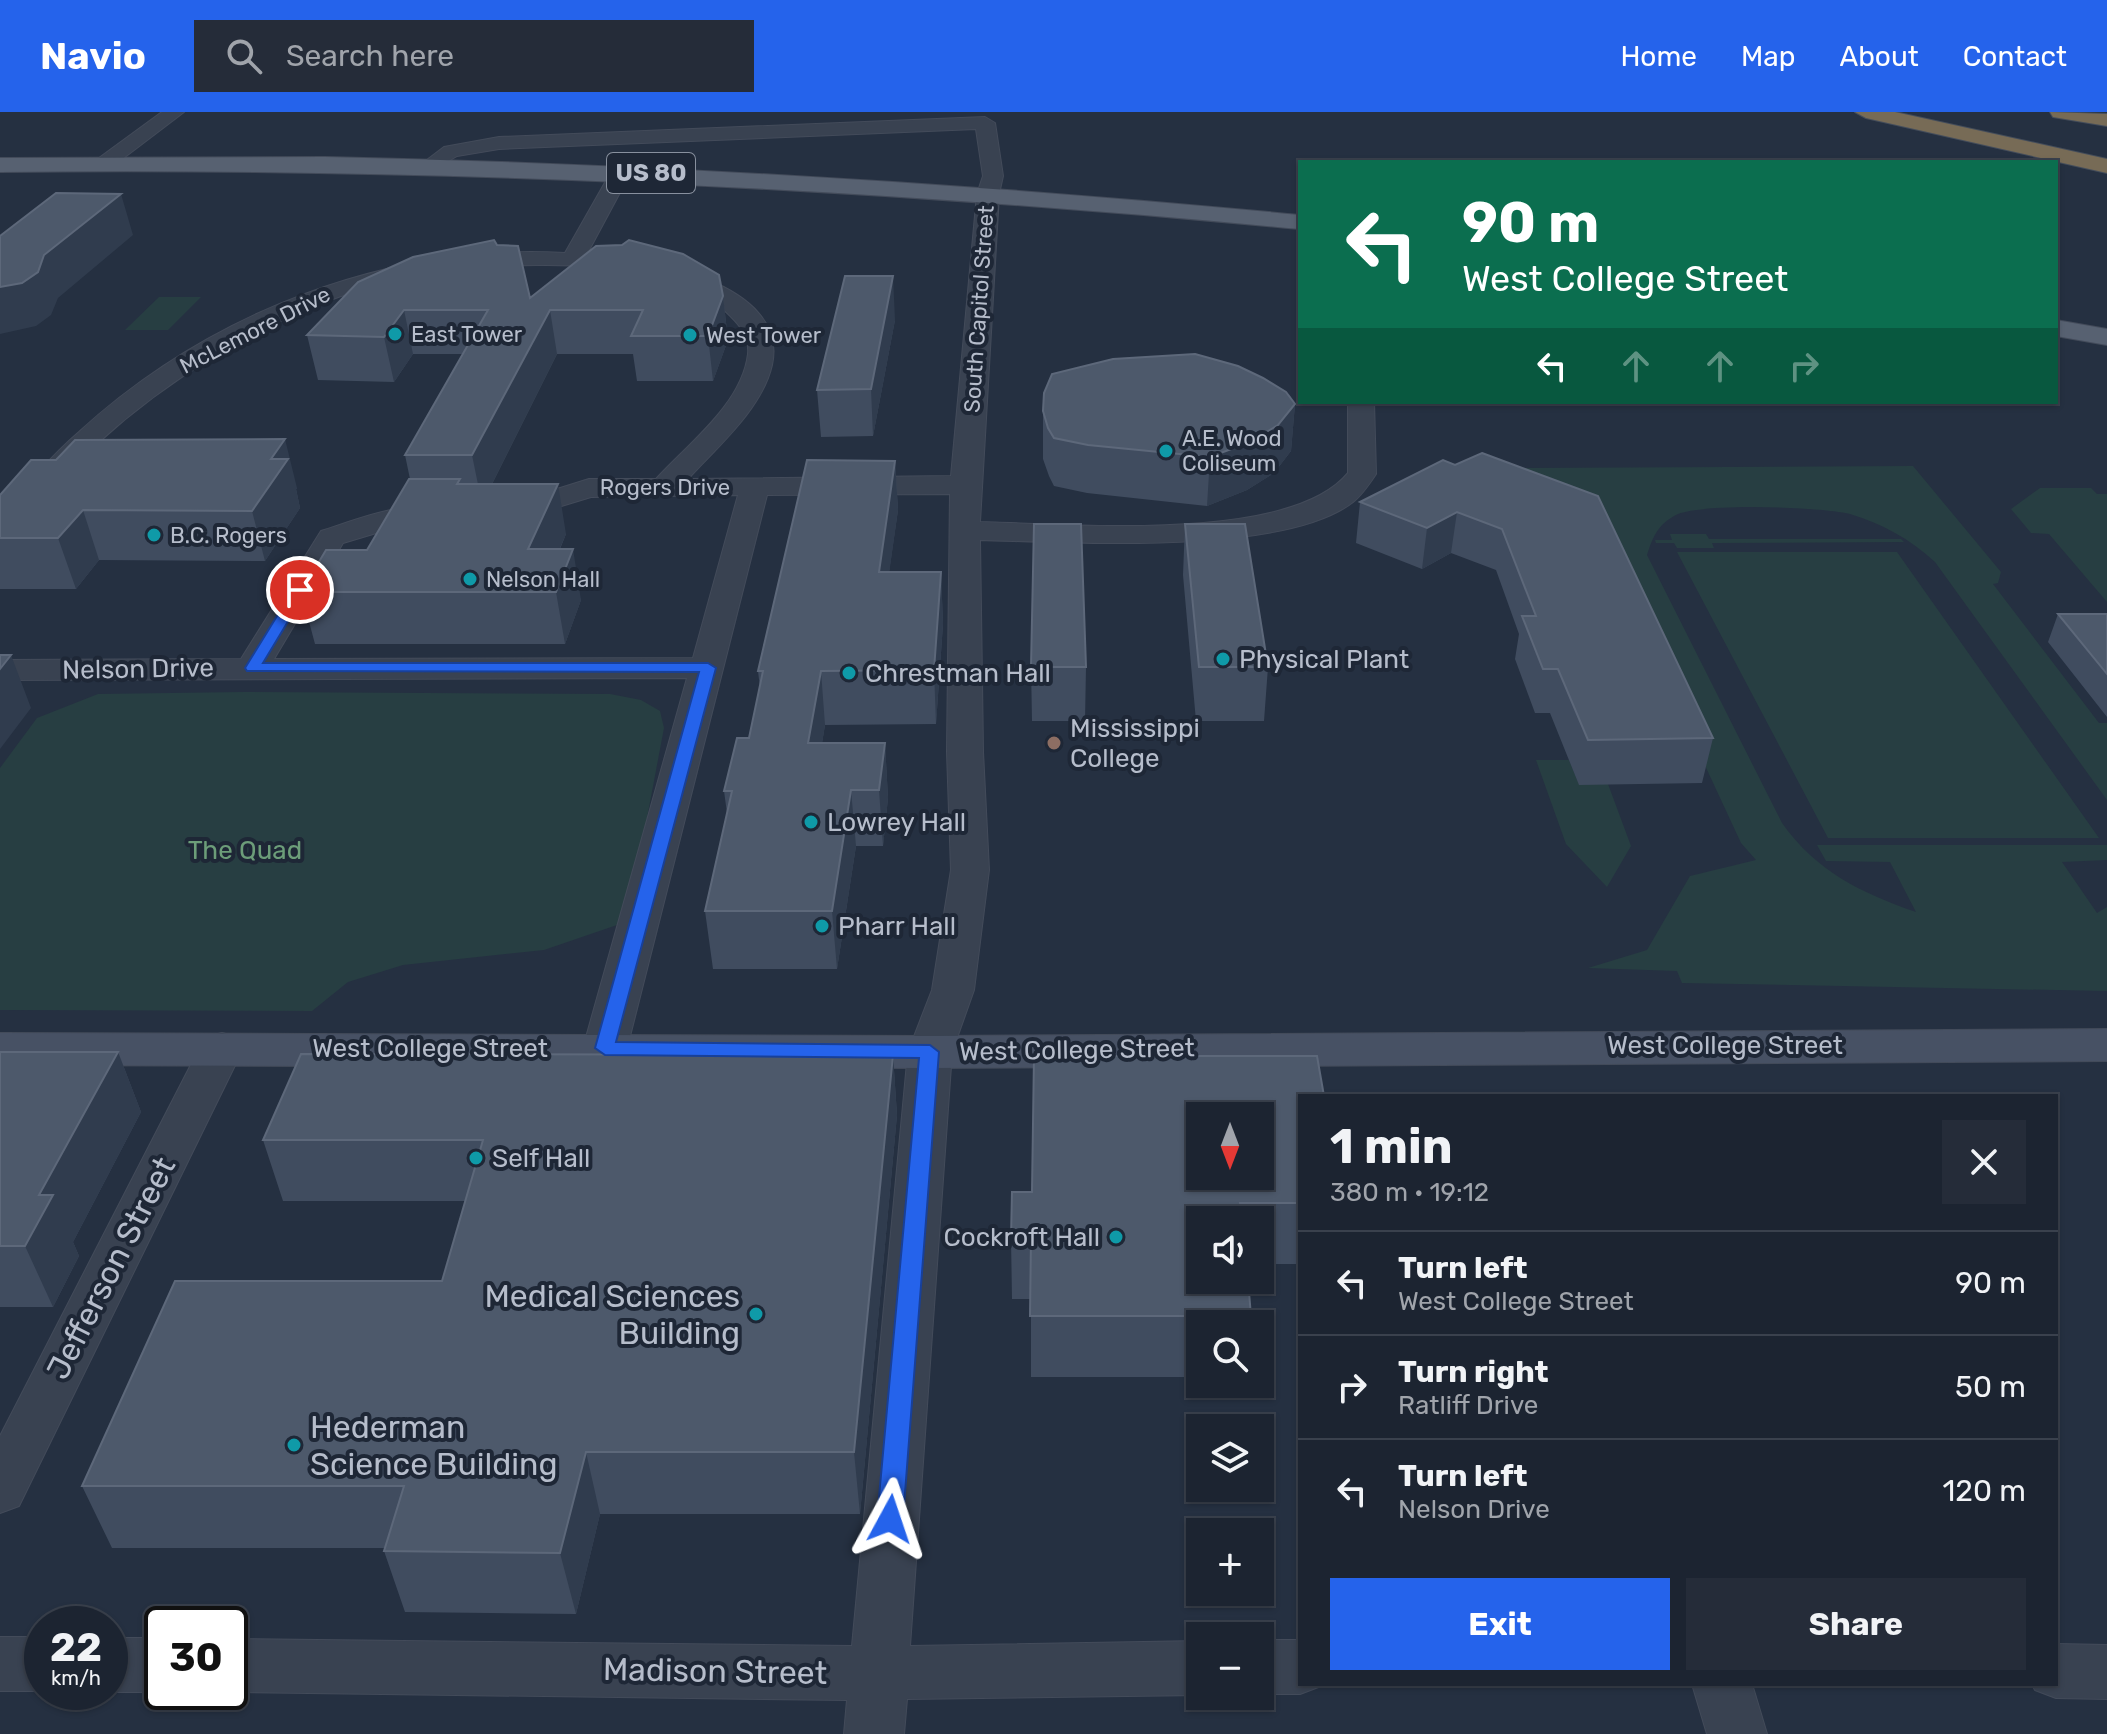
<!DOCTYPE html>
<html lang="en">
<head>
<meta charset="utf-8">
<style>
  :root { --surface:#1c2431; --page:#252c39; --text:#f1f3f6; --muted:#a0a4ab; --line:#3a414d; --accent:#2563eb }
  body { margin:0; font-family:Rubik,sans-serif; background:var(--page); color:var(--text); height:100vh; display:flex; flex-direction:column; font-size:30px; white-space:nowrap }
  * { box-sizing:border-box; margin:0 }
  p { font-size:26px; color:var(--muted) }
  .icon { flex:none; width:44px; height:44px; fill:none; stroke:currentColor; stroke-width:2; stroke-linecap:round; stroke-linejoin:round }
  .map { position:relative; flex:1; overflow:hidden }
  .sheet { position:absolute; left:1298px; top:982px; width:760px; height:592px; display:flex; flex-direction:column; background:var(--surface); border-radius:0px; box-shadow:0 2px 6px #0004,0 0 0 2px var(--line) }
  .sheet>* { flex:none }
  .guide { position:absolute; left:1298px; top:48px; width:760px; height:244px; border-radius:0px; box-shadow:0 2px 6px #0004,0 0 0 2px var(--line); background:#0b6e4f; color:#fff; overflow:hidden }
  .needle { width:52px; rotate:180deg }
  .fabs { position:absolute; left:1186px; top:990px; display:grid; gap:16px }
  .fabs a { display:grid; place-items:center; width:88px; height:88px; border-radius:0px; background:var(--surface); box-shadow:0 2px 6px #0004,0 0 0 2px var(--line); font-size:40px }
  .speed { position:absolute; left:24px; top:1494px; display:flex; gap:16px; font-size:40px; font-weight:700; text-align:center }
  .speed>* { display:grid; place-content:center; width:104px; height:104px; border-radius:50%; background:var(--surface); box-shadow:0 2px 6px #0004,0 0 0 2px var(--line); line-height:1 }
  .speed small { font-size:20px; font-weight:400 }
  .speed .limit { border:4px solid #111; border-radius:12px; background:#fff; color:#111 }
  .pin { position:absolute; display:grid; place-items:center; width:68px; height:68px; color:#fff; margin:-34px; border:4px solid #fff; border-radius:50%; box-shadow:0 2px 8px #0007 }
  .me { position:absolute; width:88px; margin:-44px; rotate:5deg; stroke-linejoin:round; filter:drop-shadow(0 0 6px #0008) }
  .turn { display:flex; align-items:center; gap:28px; height:168px; padding:0 32px; font-size:36px }
  .turn .icon { width:104px; height:104px; stroke-width:2.5 }
  .turn b { display:block; font-size:56px; line-height:68px }
  .lanes { display:flex; align-items:center; height:76px; padding:0 32px; background:#0003; justify-content:center; gap:40px; direction:ltr }
  .lanes .off { opacity:.35 }
  .round { display:grid; place-items:center; flex:none; width:84px; height:84px; border-radius:0px; background:var(--page) }
  .head { display:flex; align-items:center; justify-content:space-between; height:136px; padding:0 32px }
  h1 { font-size:48px; font-weight:700; line-height:60px }
  .cta { display:flex; gap:16px; margin-top:auto; padding:16px 32px }
  .cta a { flex:1; height:92px; border-radius:0px; background:var(--accent); color:#fff; font-size:32px; font-weight:700; line-height:92px; text-align:center }
  .cta a+a { background:var(--page); color:var(--text) }
  ul { padding:0; list-style:none }
  li { display:flex; align-items:center; gap:24px; height:104px; padding:0 32px; border-top:2px solid var(--line) }
  li div { flex:1 }
  li b { display:block; font-size:30px }
  li em { font-style:normal }
  header { display:flex; align-items:center; gap:48px; box-sizing:border-box; height:112px; padding:0 40px; background:var(--accent); color:#fff }
  header strong { font-size:38px }
  nav { display:flex; gap:44px; margin-inline-start:auto; font-size:28px }
  .search { width:560px; height:72px; background:var(--page); display:flex; align-items:center; gap:20px; box-sizing:border-box; padding:0 28px; border-radius:0px; color:var(--muted); font-size:30px }
  .map>svg:first-child { display:block }
</style>
</head>
<body>
<header>
<strong>Navio</strong>
<div class="search"><svg class="icon" aria-label="search" viewBox="0 0 24 24"><circle cx="10" cy="10" r="6"/><path d="M15 15l6 6"/></svg>Search here</div>
<nav><a>Home</a><a>Map</a><a>About</a><a>Contact</a></nav>
</header>
<div class="map">
<svg width="2107" height="1622" viewBox="0 0 2107 1622">
  <rect width="100%" height="100%" fill="#253041"/>
  <path fill="#273e42" d="M 159,185 L 201,185 L 168,218 L 125,218 Z
    M 1913,354 L 2001,460 L 1998,471 L 1993,472 L 2099,611 L 2107,611 L 2107,688 L 1935,450 C 1910,427 1883,412 1850,402 C 1822,395 1696,390 1674,404 C 1657,414 1653,425 1647,443 L 1782,711 C 1816,759 1861,781 1916,800 L 1890,750 L 1826,749 L 1817,733 L 2107,733 L 2107,748 L 2062,750 L 2097,801 L 2107,795 L 2107,879 L 1682,871 L 1677,859 L 1588,856 L 1647,838 L 1690,764 L 1756,748 L 1741,731 L 1598,423 L 1507,356 Z
    M 2040,376 L 2091,376 L 2097,382 L 2107,382 L 2107,490 L 2049,422 L 2031,421 L 2011,397 Z
    M 1670,422 L 1706,422 L 1709,427 L 1901,427 L 1904,430 L 1712,431 L 1714,436 L 1677,436 L 1674,431 L 1656,431 L 1655,428 L 1672,428 Z
    M 1677,440 L 1897,440 L 2099,726 L 1828,726 Z
    M 243,580 L 610,582 L 641,588 L 660,599 L 664,616 L 636,764 L 617,813 L 544,838 L 403,853 L 348,870 L 312,899 L 0,898 L 0,656 L 37,606 L 98,582 Z
    M 1536,648 L 1569,648 L 1579,672 L 1608,672 L 1631,734 L 1607,775 L 1566,732 Z"/>
  <g fill="none" stroke-linecap="round" stroke-linejoin="round">
    <defs>
      <path id="street" d="M 162,0 L 184,0 L 113,54 L 99,54 L 96,50 L 99,46 Z
        M 985,5 L 995,11 L 1003,64 L 999,82 L 980,410 C 1068,412 1290,432 1348,361 L 1348,290 L 1374,290 L 1376,362 C 1370,371 1362,383 1353,390 C 1284,444 1069,430 980,428 L 983,640 L 989,758 L 974,878 L 952,940 L 910,1534 L 1200,1529 L 1200,1583 L 907,1587 L 904,1622 L 844,1622 L 847,1588 L 228,1580 L 230,1527 L 852,1534 L 908,940 L 932,878 L 951,758 L 947,640 L 950,382 L 767,383 L 627,936 L 620,946 L 605,950 L 590,946 L 583,936 L 687,566 L 0,568 L 0,548 L 241,547 L 321,419 C 362,406 405,387 448,398 L 453,404 L 448,410 L 403,413 L 343,431 L 274,547 L 693,546 L 738,383 L 591,385 L 509,410 L 499,407 L 494,401 L 499,395 L 589,367 L 656,367 C 688,332 742,292 748,242 C 750,222 736,209 723,197 C 645,130 433,151 341,184 C 254,215 168,267 99,330 C 67,360 39,396 11,429 L 0,432 L 0,405 C 25,375 50,345 79,320 C 209,201 388,131 565,141 L 611,60 L 621,54 L 631,60 L 587,142 C 643,145 790,170 772,253 C 762,297 717,335 688,367 L 951,364 L 977,82 L 983,64 L 976,17 L 499,37 L 457,44 L 429,60 L 419,54 L 444,35 L 499,25 Z
        M 222,921 L 237,925 L 244,935 L 19,1394 L 0,1401 L 0,1324 L 200,935 L 207,925 Z
        M 0,1525 L 42,1525 L 42,1579 L 0,1579 Z
        M 110,1526 L 162,1526 L 162,1580 L 110,1580 Z
        M 1260,1528 L 1300,1528 L 1300,1572 L 1321,1574 L 1300,1582 L 1260,1582 Z
        M 2056,1532 L 2107,1533 L 2107,1587 L 2056,1586 L 2035,1578 L 2032,1572 L 2056,1572 Z
        M 1692,1572 L 1752,1572 L 1767,1622 L 1707,1622 Z"/>
      <path id="secondary" d="M 2107,917 L 2107,949 L 930,956 L 0,953 L 0,921 L 930,924 Z"/>
      <path id="primary" d="M 325,45 C 651,52 976,72 1300,103 L 1300,117 C 867,76 435,55 0,60 L 0,46 Z
        M 2056,208 L 2107,217 L 2107,233 L 2056,224 Z"/>
      <path id="highway" d="M 1855,0 L 1895,0 L 2107,47 L 2107,61 L 1866,6 Z
        M 2050,0 L 2107,2 L 2107,14 L 2053,5 Z"/>
    </defs>
    <use href="#street" stroke="#434b5a" stroke-width="2"/>
    <use href="#secondary" stroke="#434b5a" stroke-width="2"/>
    <use href="#primary" stroke="#434b5a" stroke-width="2"/>
    <use href="#highway" stroke="#444d5b" stroke-width="2"/>
    <use href="#street" fill="#394251" fill-rule="evenodd"/>
    <use href="#secondary" fill="#475164" fill-rule="evenodd"/>
    <use href="#primary" fill="#576171" fill-rule="evenodd"/>
    <use href="#highway" fill="#776b56" fill-rule="evenodd"/>
  </g>
  <path fill="#404c5f" d="M 358,170 L 530,186 L 723,184 L 728,228 L 713,269 L 637,269 L 633,242 L 557,242 L 492,372 L 566,422 L 560,437 L 581,488 L 565,532 L 315,532 L 301,480 L 367,438 L 410,367 L 405,343 L 463,242 L 413,242 L 394,270 L 318,268 L 307,223 Z
    M 895,208 L 873,324 L 821,325 L 817,278 Z
    M 1295,292 L 1291,339 L 1274,361 L 1247,378 L 1207,394 L 1087,381 L 1054,374 L 1049,364 L 1043,347 L 1043,299 Z
    M 1443,348 L 1713,626 L 1702,671 L 1579,673 L 1550,601 L 1535,601 L 1515,547 L 1519,522 L 1496,458 L 1451,441 L 1422,457 L 1356,431 L 1360,390 Z
    M 895,349 L 898,398 L 889,460 L 941,460 L 943,512 L 936,612 L 825,613 L 822,631 L 885,631 L 888,686 L 883,734 L 856,734 L 837,857 L 713,857 L 705,799 L 727,701 L 724,679 L 749,626 L 760,576 L 758,559 Z
    M 297,376 L 296,377 L 300,396 L 265,449 L 99,448 L 76,477 L 0,477 L 0,383 Z
    M 1185,412 L 1268,555 L 1264,609 L 1196,609 L 1183,463 Z
    M 2058,502 L 2107,502 L 2107,605 L 2048,530 Z
    M 1031,555 L 1086,555 L 1085,609 L 1032,609 Z
    M 0,940 L 118,940 L 141,1000 L 73,1130 L 79,1144 L 53,1195 L 0,1195 Z
    M 893,943 L 897,1003 L 860,1402 L 600,1402 L 576,1502 L 405,1500 L 384,1439 L 385,1436 L 112,1436 L 82,1374 L 442,1169 L 465,1089 L 283,1089 L 263,1028 Z
    M 1300,984 L 1300,1152 L 1260,1152 L 1260,1108 L 1200,1108 L 1251,1204 L 1251,1212 L 1200,1212 L 1200,1265 L 1031,1265 L 1031,1187 L 1012,1187 L 1011,1126 L 1032,1080 Z"/>
  <path fill="#303c4e" d="M 121,82 L 133,123 L 58,186 L 51,203 L 36,214 L 0,222 L 0,175 L 44,143 Z
    M 893,164 L 895,208 L 873,324 L 871,277 Z
    M 723,184 L 728,228 L 713,269 L 708,224 Z
    M 404,198 L 413,242 L 394,270 L 384,225 Z
    M 550,198 L 557,242 L 482,392 L 472,343 Z
    M 1295,292 L 1291,339 L 1274,361 L 1247,378 L 1207,394 L 1210,345 Z
    M 285,327 L 297,376 L 296,377 L 300,396 L 265,449 L 252,399 L 271,347 Z
    M 895,349 L 898,398 L 882,512 L 879,460 Z
    M 558,372 L 566,422 L 541,480 L 528,437 Z
    M 83,398 L 99,448 L 76,477 L 58,426 Z
    M 1457,400 L 1451,441 L 1422,457 L 1427,416 Z
    M 573,437 L 581,488 L 565,532 L 556,480 Z
    M 941,460 L 943,512 L 936,612 L 934,558 Z
    M 11,543 L 31,596 L 0,637 L 0,557 Z
    M 821,559 L 825,613 L 813,686 L 808,631 Z
    M 885,631 L 888,686 L 883,734 L 879,678 Z
    M 851,678 L 856,734 L 837,857 L 832,799 Z
    M 118,940 L 141,1000 L 73,1130 L 79,1144 L 53,1195 L 25,1134 L 39,1083 Z
    M 893,943 L 897,1003 L 860,1402 L 854,1340 Z
    M 586,1340 L 600,1402 L 576,1502 L 560,1441 Z"/>
  <path fill="#4d596b" stroke="#5d687a" stroke-width="2" fill-rule="evenodd" d="M 56,81 L 121,82 L 44,143 L 38,160 L 22,171 L 0,175 L 0,124 Z
    M 494,128 L 497,133 L 518,134 L 530,186 L 596,134 L 622,133 L 629,128 L 683,142 L 719,163 L 723,184 L 708,224 L 631,224 L 643,198 L 550,198 L 472,343 L 405,343 L 488,198 L 404,198 L 384,225 L 307,223 L 358,170 L 413,145 Z
    M 845,164 L 893,164 L 871,277 L 817,278 Z
    M 1195,242 L 1238,254 L 1263,266 L 1286,280 L 1295,292 L 1278,313 L 1250,330 L 1210,345 L 1088,333 L 1054,326 L 1048,316 L 1043,299 L 1044,281 L 1052,262 L 1113,247 Z
    M 285,327 L 271,347 L 288,347 L 252,399 L 83,398 L 58,426 L 0,426 L 0,383 L 31,348 L 56,348 L 75,328 Z
    M 1482,341 L 1598,384 L 1713,626 L 1588,628 L 1558,557 L 1543,557 L 1522,504 L 1536,504 L 1502,417 L 1457,400 L 1427,416 L 1360,390 L 1443,348 L 1455,353 Z
    M 807,348 L 895,349 L 879,460 L 941,460 L 934,558 L 821,559 L 808,631 L 885,631 L 879,678 L 851,678 L 832,799 L 705,799 L 732,679 L 724,679 L 737,626 L 749,626 L 763,559 L 758,559 Z
    M 409,367 L 460,367 L 457,372 L 558,372 L 528,437 L 573,437 L 556,480 L 301,480 L 326,438 L 367,438 Z
    M 1034,412 L 1081,412 L 1086,555 L 1031,555 Z
    M 1185,412 L 1245,412 L 1268,555 L 1199,555 Z
    M 2058,502 L 2107,502 L 2107,562 Z
    M 0,543 L 11,543 L 0,557 Z
    M 0,940 L 118,940 L 39,1083 L 53,1083 L 25,1134 L 0,1134 Z
    M 301,942 L 893,943 L 854,1340 L 586,1340 L 560,1441 L 384,1439 L 404,1374 L 82,1374 L 175,1169 L 442,1169 L 483,1028 L 263,1028 Z
    M 1034,944 L 1317,944 L 1324,984 L 1300,984 L 1300,1091 L 1240,1091 L 1242,1108 L 1200,1108 L 1200,1168 L 1248,1168 L 1251,1204 L 1030,1204 L 1031,1126 L 1011,1126 L 1012,1080 L 1032,1080 ZM 1200,1004 L 1260,1004 L 1260,1064 L 1200,1064 Z"/>
  <path fill="#2563eb" stroke="#184099" stroke-width="2" d="M 300,473 L 307,478 L 263,551 L 708,551 L 716,556 L 616,930 L 930,933 L 939,940 L 903,1407 L 899,1415 L 890,1418 L 881,1415 L 877,1407 L 919,946 L 605,943 L 595,936 L 699,560 L 247,559 L 245,556 L 293,478 Z"/>
  <g fill="#0f9aa8" stroke="#1e2736" stroke-width="3">
    <circle cx="395" cy="222" r="8"/>
    <circle cx="690" cy="223" r="8"/>
    <circle cx="1166" cy="339" r="8"/>
    <circle cx="154" cy="423" r="8"/>
    <circle cx="470" cy="467" r="8"/>
    <circle cx="1223" cy="547" r="8"/>
    <circle cx="849" cy="561" r="8"/>
    <circle cx="811" cy="710" r="8"/>
    <circle cx="822" cy="814" r="8"/>
    <circle cx="476" cy="1046" r="8"/>
    <circle cx="1116" cy="1125" r="8"/>
    <circle cx="756" cy="1202" r="8"/>
    <circle cx="294" cy="1333" r="8"/>
  </g>
  <circle fill="#8d6e63" stroke="#1e2736" stroke-width="3" cx="1054" cy="631" r="8"/>
  <g text-anchor="middle" dominant-baseline="central" stroke-width="8" stroke-linejoin="round" paint-order="stroke">
    <g font-size="22" fill="#b6bdcb" stroke="#1e2736">
      <text transform="translate(979 197) rotate(-86)">South Capitol Street</text>
      <text transform="translate(255 218) rotate(-27)">McLemore Drive</text>
      <text x="665" y="375">Rogers Drive</text>
    </g>
    <g font-size="22" fill="#b6bdcb" stroke="#1e2736" text-anchor="start">
      <text x="411" y="222">East Tower</text>
      <text x="706" y="223">West Tower</text>
      <text x="1182" y="326">A.E. Wood<tspan x="1182" dy="25">Coliseum</tspan></text>
      <text x="170" y="423">B.C. Rogers</text>
      <text x="486" y="467">Nelson Hall</text>
    </g>
    <rect fill="#1e2736" stroke="#88909e" stroke-width="2" x="607" y="41" width="88" height="40" rx="6"/>
    <g font-size="24" font-weight="bold" fill="#b6bdcb">
      <text x="651" y="61">US 80</text>
    </g>
    <g font-size="26" fill="#b6bdcb" stroke="#1e2736" text-anchor="start">
      <text x="1239" y="547">Physical Plant</text>
      <text x="865" y="561">Chrestman Hall</text>
      <text x="1070" y="616">Mississippi<tspan x="1070" dy="30">College</tspan></text>
      <text x="827" y="710">Lowrey Hall</text>
      <text x="838" y="814">Pharr Hall</text>
      <text x="492" y="1046">Self Hall</text>
      <text x="1100" y="1125" text-anchor="end">Cockroft Hall</text>
    </g>
    <g font-size="26" fill="#b6bdcb" stroke="#1e2736">
      <text transform="translate(138 557) rotate(-1)">Nelson Drive</text>
      <text x="1725" y="933">West College Street</text>
      <text x="430" y="936">West College Street</text>
      <text transform="translate(1077 938) rotate(-1)">West College Street</text>
    </g>
    <g font-size="26" fill="#6c9d79" stroke="#1e2736">
      <text x="245" y="738">The Quad</text>
    </g>
    <g font-size="32" fill="#b6bdcb" stroke="#1e2736">
      <text transform="translate(111 1156) rotate(-63)">Jefferson Street</text>
      <text transform="translate(715 1559) rotate(1)">Madison Street</text>
    </g>
    <g font-size="32" fill="#b6bdcb" stroke="#1e2736" text-anchor="end">
      <text x="740" y="1184">Medical Sciences<tspan x="740" dy="37">Building</tspan></text>
      <text x="310" y="1315" text-anchor="start">Hederman<tspan x="310" dy="37">Science Building</tspan></text>
    </g>
  </g>
</svg>
<div class="fabs">
<a><svg class="needle" viewBox="-14 -14 28 28"><path d="M0-13l5 13h-10z" fill="#e53935"/><path d="M0 13l5-13h-10z" fill="#a0a4ab"/></svg></a>
<a><svg class="icon" aria-label="sound" viewBox="0 0 24 24"><path d="M4 9h4l5-4v14l-5-4H4zM17 9q2 3 0 6"/></svg></a>
<a><svg class="icon" aria-label="search" viewBox="0 0 24 24"><circle cx="10" cy="10" r="6"/><path d="M15 15l6 6"/></svg></a>
<a><svg class="icon" aria-label="layers" viewBox="0 0 24 24"><path d="M12 4l9 5-9 5-9-5zM3 14l9 5 9-5"/></svg></a>
<a>+</a>
<a>−</a>
</div>
<div class="speed"><div>22<small>km/h</small></div><div class="limit">30</div></div>
<div class="pin" style="left:300px;top:478px;background:#d93025"><svg class="icon" aria-label="arrive" viewBox="0 0 24 24"><path d="M6 21V4h12l-3 4 3 4H6"/></svg></div>
<svg class="me" style="left:890px;top:1407px" viewBox="-20 -20 40 40"><path d="M0-17L14 15 0 8-14 15z" fill="#2563eb" stroke="#fff" stroke-width="4"/></svg>
<div class="guide">
<div class="turn"><svg class="icon" aria-label="left" viewBox="0 0 24 24"><path d="M17 20v-9H6M10 6l-5 5 5 5"/></svg><div><b>90 m</b>West College Street</div></div>
<div class="lanes"><svg class="icon" aria-label="left" viewBox="0 0 24 24"><path d="M17 20v-9H6M10 6l-5 5 5 5"/></svg><svg class="icon off" aria-label="ahead" viewBox="0 0 24 24"><path d="M12 20V5M6 11l6-6 6 6"/></svg><svg class="icon off" aria-label="ahead" viewBox="0 0 24 24"><path d="M12 20V5M6 11l6-6 6 6"/></svg><svg class="icon off" aria-label="right" viewBox="0 0 24 24"><path d="M7 20v-9h11M14 6l5 5-5 5"/></svg></div>
</div>
<section class="sheet">
<div class="head"><div><h1>1 min</h1><p>380 m · 19:12</p></div><a class="round"><svg class="icon" aria-label="close" viewBox="0 0 24 24"><path d="M6 6l12 12M18 6L6 18"/></svg></a></div>
<ul>
<li><svg class="icon" aria-label="left" viewBox="0 0 24 24"><path d="M17 20v-9H6M10 6l-5 5 5 5"/></svg><div><b>Turn left</b><p>West College Street</p></div><em>90 m</em></li>
<li><svg class="icon" aria-label="right" viewBox="0 0 24 24"><path d="M7 20v-9h11M14 6l5 5-5 5"/></svg><div><b>Turn right</b><p>Ratliff Drive</p></div><em>50 m</em></li>
<li><svg class="icon" aria-label="left" viewBox="0 0 24 24"><path d="M17 20v-9H6M10 6l-5 5 5 5"/></svg><div><b>Turn left</b><p>Nelson Drive</p></div><em>120 m</em></li>
</ul>
<div class="cta"><a>Exit</a><a>Share</a></div>
</section>
</div>
</body>
</html>
